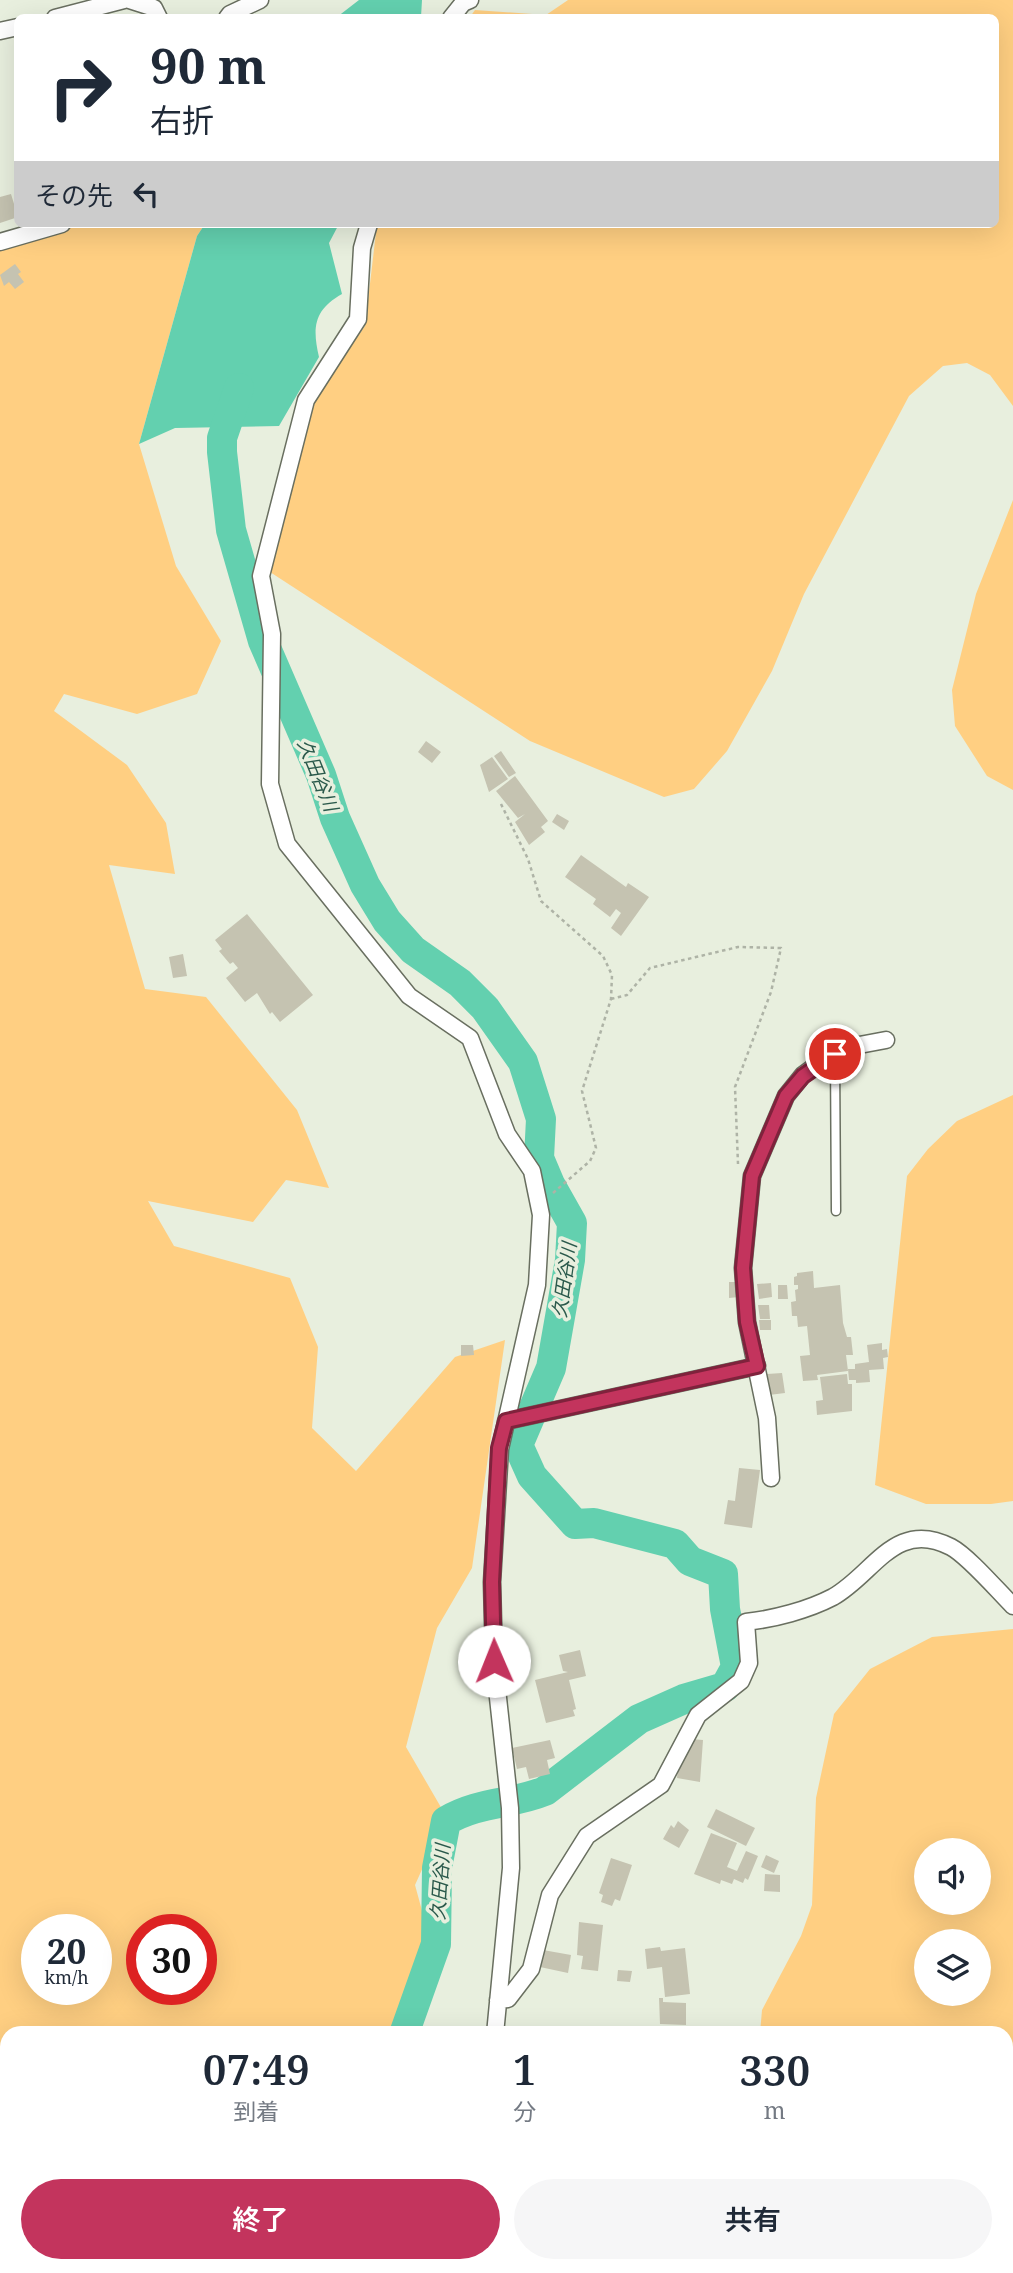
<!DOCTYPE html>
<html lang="ja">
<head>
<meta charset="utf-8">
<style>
  :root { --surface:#fff; --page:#f6f6f7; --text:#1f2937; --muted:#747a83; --accent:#c3345d }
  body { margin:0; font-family:"Noto Serif","Noto Sans JP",serif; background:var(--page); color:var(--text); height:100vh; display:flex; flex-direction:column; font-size:26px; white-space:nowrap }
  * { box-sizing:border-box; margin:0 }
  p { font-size:23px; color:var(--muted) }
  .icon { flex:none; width:38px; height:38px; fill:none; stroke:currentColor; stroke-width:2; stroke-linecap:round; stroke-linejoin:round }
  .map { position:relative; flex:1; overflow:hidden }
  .panel { position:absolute; left:0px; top:2026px; width:1013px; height:247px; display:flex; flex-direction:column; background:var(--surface); border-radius:21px 21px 0 0; box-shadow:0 7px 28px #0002 }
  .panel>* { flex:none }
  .banner { position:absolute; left:14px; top:14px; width:985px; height:214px; border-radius:10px; box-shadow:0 7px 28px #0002; background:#fff; color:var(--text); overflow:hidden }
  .controls { position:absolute; left:914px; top:1838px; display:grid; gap:14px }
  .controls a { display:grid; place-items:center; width:77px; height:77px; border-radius:50%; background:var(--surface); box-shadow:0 7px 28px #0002; font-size:35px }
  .speed { position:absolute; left:21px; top:1914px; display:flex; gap:14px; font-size:35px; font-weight:700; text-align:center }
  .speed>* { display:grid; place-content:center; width:91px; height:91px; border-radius:50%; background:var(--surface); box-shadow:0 7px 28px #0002; line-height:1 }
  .speed small { font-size:18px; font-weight:400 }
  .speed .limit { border:10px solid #d22; background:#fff; color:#111 }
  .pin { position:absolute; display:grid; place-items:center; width:60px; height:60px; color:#fff; margin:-30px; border:4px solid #fff; border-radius:50%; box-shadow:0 2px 7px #0007 }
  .me { position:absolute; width:77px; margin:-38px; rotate:359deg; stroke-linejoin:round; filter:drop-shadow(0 0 5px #0008) }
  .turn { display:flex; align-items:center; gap:24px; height:147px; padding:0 21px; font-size:32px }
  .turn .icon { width:91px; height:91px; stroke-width:2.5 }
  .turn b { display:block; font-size:49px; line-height:60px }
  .then { display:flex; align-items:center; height:66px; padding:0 21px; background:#0003; gap:14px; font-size:26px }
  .eta { display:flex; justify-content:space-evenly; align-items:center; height:119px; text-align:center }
  .eta b { font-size:42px; font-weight:600; line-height:49px }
  .cta { display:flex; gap:14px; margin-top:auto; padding:14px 21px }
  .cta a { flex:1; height:80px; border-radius:42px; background:var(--accent); color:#fff; font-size:28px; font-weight:600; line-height:80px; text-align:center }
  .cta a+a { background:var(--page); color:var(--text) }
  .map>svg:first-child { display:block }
</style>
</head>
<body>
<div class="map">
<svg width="1013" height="2273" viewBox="0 0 1013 2273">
  <rect width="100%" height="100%" fill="#e8efde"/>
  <path fill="#ffcf82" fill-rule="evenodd" d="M 568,0 L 1013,0 L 1013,406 L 990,375 L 967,363 L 943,366 L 909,396 L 804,594 L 772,671 L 727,751 L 694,789 L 664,797 L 530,741 L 270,572 L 307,409 L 365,326 L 377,224 L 996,224 L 996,18 L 470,17 L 475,10 L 546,15 Z
    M 77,224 L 205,224 L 197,236 L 139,444 L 176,566 L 221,641 L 197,694 L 137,714 L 64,694 L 54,711 L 127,765 L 166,823 L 175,874 L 109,865 L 145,989 L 206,997 L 297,1110 L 329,1188 L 286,1180 L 253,1222 L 148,1201 L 174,1246 L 290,1278 L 318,1347 L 312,1428 L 356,1471 L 455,1357 L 505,1340 L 472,1568 L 437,1628 L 406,1747 L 446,1816 L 415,1885 L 430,1940 L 415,1995 L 393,2033 L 7,2034 L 7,2266 L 166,2266 L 168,2273 L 0,2273 L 0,249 ZM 37,1930 L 96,1930 L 96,1990 L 37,1990 ZM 142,1930 L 201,1930 L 201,1990 L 142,1990 Z
    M 1013,500 L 1013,790 L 987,776 L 955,726 L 952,690 L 976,594 Z
    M 1013,1095 L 1013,1501 L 991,1504 L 926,1504 L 875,1485 L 907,1176 L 928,1149 L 957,1121 Z
    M 1013,1629 L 1013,2273 L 778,2273 L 777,2266 L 1006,2266 L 1006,2034 L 760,2033 L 762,2010 L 801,1936 L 812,1905 L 816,1798 L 834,1714 L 870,1669 L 932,1637 ZM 926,1850 L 978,1850 L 978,1902 L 926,1902 ZM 926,1941 L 978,1941 L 978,1993 L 926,1993 Z"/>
  <path fill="#63d0af" d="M 359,0 L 422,0 L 421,17 L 337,17 Z
    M 205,224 L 339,224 L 329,243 L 342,294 C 314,310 312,327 319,357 L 279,426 L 175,428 L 139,444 L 197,236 Z"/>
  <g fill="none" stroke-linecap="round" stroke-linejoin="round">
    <path stroke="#63d0af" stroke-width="30" d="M 239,388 L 222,438 L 222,452 L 231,530 L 263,641 L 321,775 L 335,818 L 365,885 L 387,921 L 413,950 L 460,983 L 485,1008 L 523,1062 L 541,1119 L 539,1158 L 550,1184 L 572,1223 L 570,1260 L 551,1368 L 518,1445 L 532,1476 L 575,1524 L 594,1523 L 675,1544 L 690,1561 L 723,1574 L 725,1609 L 736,1667 L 725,1687 L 684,1699 L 639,1719 L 545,1791 C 511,1805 480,1801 446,1821 L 437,1868 L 436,1944 L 404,2034
      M 335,2273 L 337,2266"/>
  </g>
  <path fill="#c5c3b1" d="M 11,194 L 18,217 L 0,223 L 0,197 Z
    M 15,264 L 21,272 L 18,274 L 24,282 L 15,289 L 9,282 L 4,286 L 0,275 Z
    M 426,741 L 441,752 L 432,763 L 418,752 Z
    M 501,751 L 516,773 L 509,777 L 494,756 Z
    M 492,757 L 508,779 L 489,792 L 480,765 Z
    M 515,776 L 548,821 L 541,827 L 545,832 L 529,845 L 515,822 L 525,814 L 518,818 L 496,791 Z
    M 557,814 L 569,821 L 564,830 L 552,822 Z
    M 581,855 L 626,887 L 628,883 L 649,897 L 621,936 L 611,928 L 621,913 L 616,909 L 610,917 L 593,904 L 596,899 L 565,877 Z
    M 247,914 L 313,995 L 280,1022 L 272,1012 L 270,1014 L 257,993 L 245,1002 L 226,978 L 238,968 L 233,962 L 230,964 L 219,951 L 222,949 L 215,940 Z
    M 183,954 L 187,976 L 173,978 L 169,957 Z
    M 813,1271 L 814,1288 L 840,1285 L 843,1323 L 847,1337 L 851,1337 L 853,1355 L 846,1355 L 848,1371 L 817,1375 L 818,1380 L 803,1381 L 800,1356 L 810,1355 L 807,1326 L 798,1327 L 797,1316 L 792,1316 L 791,1302 L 796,1301 L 795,1290 L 798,1289 L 798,1285 L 794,1285 L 794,1277 L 797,1276 L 797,1273 Z
    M 729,1282 L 738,1282 L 739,1297 L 729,1298 Z
    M 771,1283 L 772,1297 L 759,1299 L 757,1284 Z
    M 778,1285 L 787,1285 L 788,1299 L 778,1299 Z
    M 758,1305 L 769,1305 L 770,1319 L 760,1319 Z
    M 759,1320 L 771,1320 L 771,1330 L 760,1330 Z
    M 882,1343 L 882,1350 L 887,1349 L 888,1357 L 883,1358 L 884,1369 L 869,1370 L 870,1382 L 856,1383 L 856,1380 L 849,1380 L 848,1369 L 855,1369 L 855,1364 L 869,1362 L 867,1345 Z
    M 461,1345 L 473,1345 L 474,1355 L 461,1356 Z
    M 782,1373 L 785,1393 L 769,1395 L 767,1374 Z
    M 847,1374 L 848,1384 L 852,1384 L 852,1411 L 817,1415 L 816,1401 L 823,1400 L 820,1377 Z
    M 739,1468 L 760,1470 L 752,1528 L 724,1524 L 728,1500 L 735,1501 Z
    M 580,1650 L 586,1676 L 569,1680 L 576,1709 L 573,1710 L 575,1716 L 546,1723 L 535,1680 L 568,1672 L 563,1671 L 559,1655 Z
    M 691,1739 L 703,1740 L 700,1782 L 677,1778 L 679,1759 Z
    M 550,1740 L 555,1758 L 547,1760 L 550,1774 L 529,1779 L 526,1767 L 517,1769 L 512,1748 Z
    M 716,1809 L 755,1828 L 746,1846 L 707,1827 Z
    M 678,1821 L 689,1830 L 679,1848 L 663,1839 L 671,1825 L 674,1828 Z
    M 711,1833 L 737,1843 L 727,1867 L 737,1871 L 746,1851 L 758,1856 L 748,1880 L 745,1878 L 743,1883 L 734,1879 L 732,1884 L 721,1880 L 720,1884 L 694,1874 Z
    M 766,1855 L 779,1861 L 774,1873 L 761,1867 Z
    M 611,1858 L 632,1865 L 620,1901 L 615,1899 L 612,1906 L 601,1902 L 603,1895 L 599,1893 Z
    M 765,1874 L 780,1875 L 780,1892 L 764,1891 Z
    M 579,1922 L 603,1925 L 598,1971 L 581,1969 L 583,1956 L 577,1955 Z
    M 660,1947 L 661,1951 L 685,1948 L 690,1994 L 665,1997 L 662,1967 L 647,1969 L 645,1949 Z
    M 543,1950 L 571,1955 L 568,1973 L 540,1967 Z
    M 618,1970 L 632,1971 L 630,1982 L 617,1981 Z
    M 659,1998 L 663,1998 L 663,2002 L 686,2003 L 686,2025 L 660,2024 Z
    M 502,2266 L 537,2266 L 537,2273 L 503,2273 Z
    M 557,2266 L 586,2266 L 585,2273 L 557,2273 Z"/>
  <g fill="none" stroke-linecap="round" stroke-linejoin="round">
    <defs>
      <path id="lane" d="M 835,1054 L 836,1211"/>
      <path id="street" d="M 129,0 L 154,8 L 159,18
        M 55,18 L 124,0
        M 227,18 L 230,14 L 260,0
        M 451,18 L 463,3 L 470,0
        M 0,31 L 18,27
        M 369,224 L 362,248 L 358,319 L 306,400 L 261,576 L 272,634 L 270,784 L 287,844 L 409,996 L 470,1038 L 507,1134 L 532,1171 L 541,1215 L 537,1285 L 500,1449 L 492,1582 L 494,1661 L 510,1808 L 511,1868 L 495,2034
        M 0,242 L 62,224
        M 506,1421 L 757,1366
        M 771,1478 L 767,1418 L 747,1322 L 743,1268 L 752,1176 L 786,1096 L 803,1075 L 825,1059 L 854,1046 L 886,1040
        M 498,2000 L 508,1999 L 531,1969 L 550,1895 L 587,1836 L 661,1785 L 698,1715 L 741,1681 L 749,1663 L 746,1622 C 774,1619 808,1610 833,1597 C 874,1574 895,1518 951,1547 C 968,1556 998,1591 1013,1606
        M 467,2266 L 470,2273"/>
    </defs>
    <use href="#lane" stroke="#696f60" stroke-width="11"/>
    <use href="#street" stroke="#696f60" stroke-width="19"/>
    <path stroke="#aeb3a6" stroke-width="2.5" stroke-dasharray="3.5 3.5" stroke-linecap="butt" d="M 501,804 L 528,859 L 541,901 L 603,956 L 612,975 L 611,999 L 582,1091 L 596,1148 L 590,1161 L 553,1193
      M 611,999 L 627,995 L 650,968 L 738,947 L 781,948 L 771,992 L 735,1087 L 738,1164"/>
    <use href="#lane" stroke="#fff" stroke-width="8"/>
    <use href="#street" stroke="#fff" stroke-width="16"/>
  </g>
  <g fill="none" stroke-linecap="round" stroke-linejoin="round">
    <defs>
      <path id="route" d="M 494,1661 L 492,1582 L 499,1448 L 506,1421 L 757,1366 L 747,1322 L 743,1268 L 752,1176 L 786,1096 L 803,1076 L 835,1054"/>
    </defs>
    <use href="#route" stroke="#7f223c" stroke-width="18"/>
    <use href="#route" stroke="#c3345d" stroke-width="12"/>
  </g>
  <g text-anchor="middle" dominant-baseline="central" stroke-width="7" stroke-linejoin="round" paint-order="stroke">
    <g font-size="19" font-style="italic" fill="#2a594b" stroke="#e8efde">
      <text transform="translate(318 775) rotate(68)">久田谷川</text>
      <text transform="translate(564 1280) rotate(-82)">久田谷川</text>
      <text transform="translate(440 1882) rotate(-86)">久田谷川</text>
    </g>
  </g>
</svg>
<div class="controls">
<a><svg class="icon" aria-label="sound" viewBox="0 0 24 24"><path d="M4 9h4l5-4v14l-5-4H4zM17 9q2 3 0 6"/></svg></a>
<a><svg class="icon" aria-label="layers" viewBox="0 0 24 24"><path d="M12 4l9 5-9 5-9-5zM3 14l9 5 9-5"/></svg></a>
</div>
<div class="speed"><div>20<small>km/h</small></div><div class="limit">30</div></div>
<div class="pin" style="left:835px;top:1054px;background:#d93025"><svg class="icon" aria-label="arrive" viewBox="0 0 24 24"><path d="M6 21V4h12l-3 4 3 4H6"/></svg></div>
<svg class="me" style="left:494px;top:1661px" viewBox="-20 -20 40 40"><circle r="19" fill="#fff"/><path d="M0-13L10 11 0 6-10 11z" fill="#c3345d"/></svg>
<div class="banner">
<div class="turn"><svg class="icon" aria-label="right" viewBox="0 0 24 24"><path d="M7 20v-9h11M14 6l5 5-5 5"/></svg><div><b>90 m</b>右折</div></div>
<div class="then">その先<svg class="icon" aria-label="left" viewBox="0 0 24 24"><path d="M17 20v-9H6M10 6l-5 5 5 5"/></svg></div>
</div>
<section class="panel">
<div class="eta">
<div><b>07:49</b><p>到着</p></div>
<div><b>1</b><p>分</p></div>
<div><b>330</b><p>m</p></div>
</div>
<div class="cta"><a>終了</a><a>共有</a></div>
</section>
</div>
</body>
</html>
